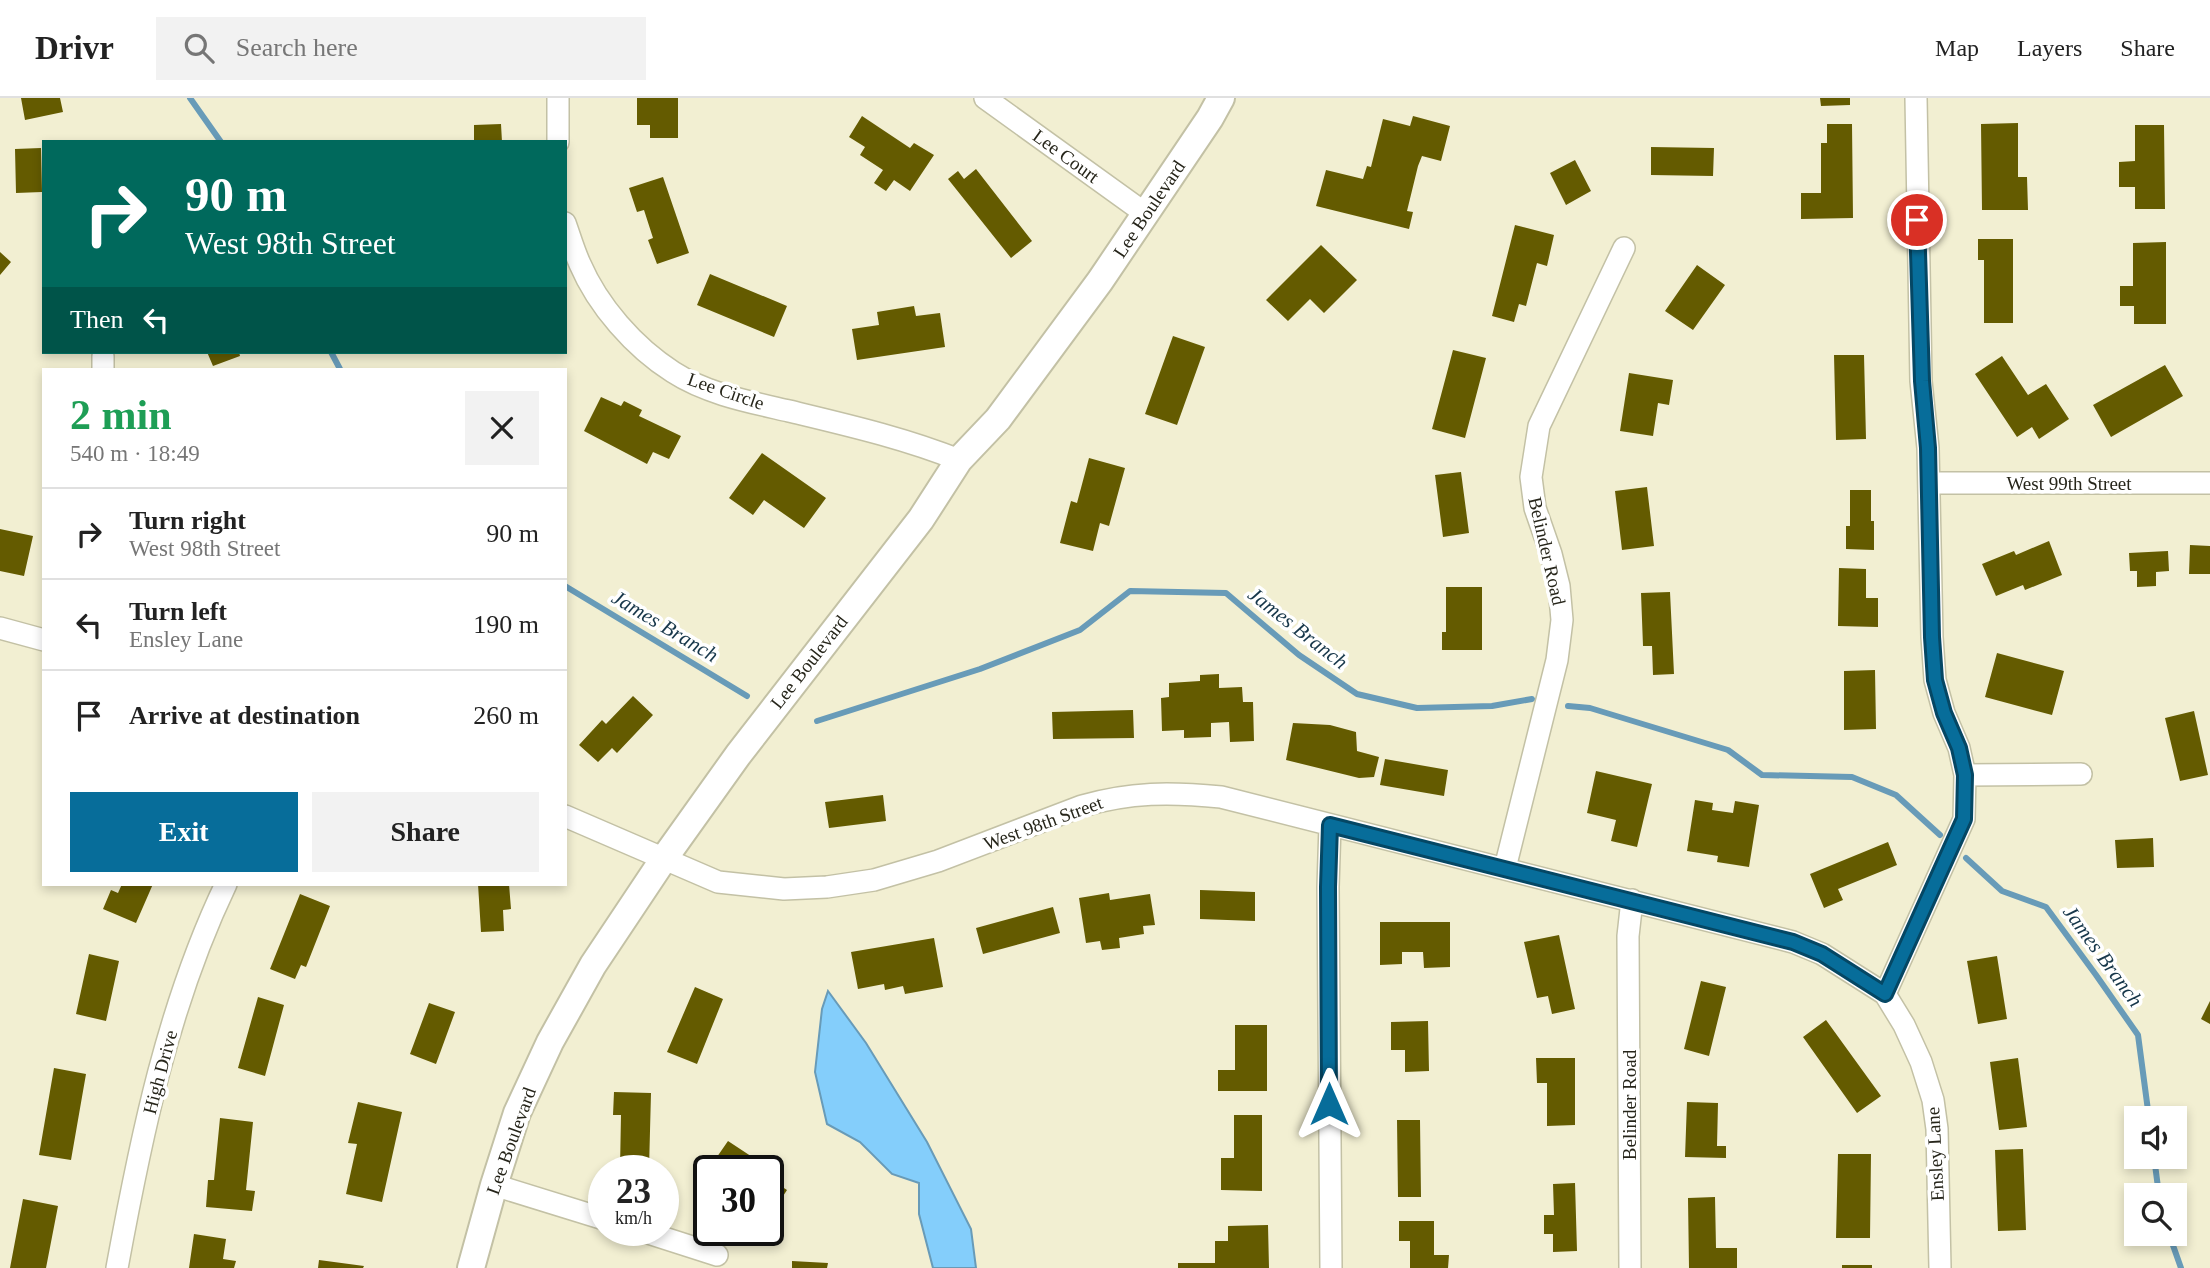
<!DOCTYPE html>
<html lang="en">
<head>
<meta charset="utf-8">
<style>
  :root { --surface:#fff; --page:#f2f2f2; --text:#222; --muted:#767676; --line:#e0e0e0; --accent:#076d9a }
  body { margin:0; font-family:Georgia,serif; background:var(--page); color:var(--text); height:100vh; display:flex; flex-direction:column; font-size:26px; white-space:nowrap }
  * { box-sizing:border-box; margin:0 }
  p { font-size:23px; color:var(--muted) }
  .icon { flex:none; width:38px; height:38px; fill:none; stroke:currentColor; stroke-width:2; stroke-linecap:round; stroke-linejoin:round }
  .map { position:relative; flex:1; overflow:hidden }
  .side { position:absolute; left:42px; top:270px; width:525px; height:518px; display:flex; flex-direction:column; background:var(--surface); border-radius:0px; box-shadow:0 4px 10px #0003 }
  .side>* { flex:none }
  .hud { position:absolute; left:42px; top:42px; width:525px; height:214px; border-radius:0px; box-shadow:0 4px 10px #0003; background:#00695c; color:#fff; overflow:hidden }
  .tools { position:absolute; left:2124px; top:1008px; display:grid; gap:14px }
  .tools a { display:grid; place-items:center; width:63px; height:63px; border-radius:0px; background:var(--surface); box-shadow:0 4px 10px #0003; font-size:35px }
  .speed { position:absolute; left:588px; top:1057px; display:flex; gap:14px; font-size:35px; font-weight:700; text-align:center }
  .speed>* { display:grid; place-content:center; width:91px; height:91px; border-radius:50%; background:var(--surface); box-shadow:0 4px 10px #0003; line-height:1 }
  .speed small { font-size:18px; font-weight:400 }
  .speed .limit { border:4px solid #111; border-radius:10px; background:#fff; color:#111 }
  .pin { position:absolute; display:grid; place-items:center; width:60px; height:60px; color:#fff; margin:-30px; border:4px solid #fff; border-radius:50%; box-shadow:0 2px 7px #0007 }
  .me { position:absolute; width:77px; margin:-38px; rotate:0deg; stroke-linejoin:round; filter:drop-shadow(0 0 5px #0008) }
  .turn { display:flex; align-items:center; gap:24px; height:147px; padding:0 28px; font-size:32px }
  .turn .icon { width:91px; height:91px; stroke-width:2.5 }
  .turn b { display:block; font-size:49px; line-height:60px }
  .then { display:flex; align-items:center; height:66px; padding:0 28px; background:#0003; gap:14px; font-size:26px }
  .round { display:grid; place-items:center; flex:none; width:74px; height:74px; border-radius:0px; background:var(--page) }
  .headline { display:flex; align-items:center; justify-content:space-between; height:119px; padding:0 28px }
  h1 { font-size:42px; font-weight:700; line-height:52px; color:#1e9e55 }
  .primary-button { display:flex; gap:14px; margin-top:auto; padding:14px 28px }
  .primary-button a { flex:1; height:80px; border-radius:0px; background:var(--accent); color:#fff; font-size:28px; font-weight:700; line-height:80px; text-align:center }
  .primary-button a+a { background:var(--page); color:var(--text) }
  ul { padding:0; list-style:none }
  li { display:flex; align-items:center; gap:21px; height:91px; padding:0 28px; border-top:2px solid var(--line) }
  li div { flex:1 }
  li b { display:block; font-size:26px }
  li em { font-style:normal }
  header { display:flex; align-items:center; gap:42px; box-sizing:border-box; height:98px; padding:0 35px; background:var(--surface); border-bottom:2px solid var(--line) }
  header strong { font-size:33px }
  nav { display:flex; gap:38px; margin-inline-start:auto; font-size:24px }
  .search { width:490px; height:63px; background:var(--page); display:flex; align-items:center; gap:18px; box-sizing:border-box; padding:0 24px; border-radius:0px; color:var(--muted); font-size:26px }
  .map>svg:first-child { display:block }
</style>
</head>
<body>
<header>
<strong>Drivr</strong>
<div class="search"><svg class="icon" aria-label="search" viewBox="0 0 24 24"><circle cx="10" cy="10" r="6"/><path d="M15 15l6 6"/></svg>Search here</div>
<nav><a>Map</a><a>Layers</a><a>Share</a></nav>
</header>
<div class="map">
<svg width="2210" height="1170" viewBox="0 0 2210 1170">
  <rect width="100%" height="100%" fill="#f2efd2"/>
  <path fill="#84cefb" stroke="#689bb8" stroke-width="2" d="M 828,893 L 866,945 L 927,1044 L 971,1131 L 976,1170 L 933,1170 L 919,1116 L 919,1085 L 892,1076 L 860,1044 L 827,1026 L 815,974 L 822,911 Z"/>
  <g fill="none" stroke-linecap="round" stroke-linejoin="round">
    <path stroke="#689bb8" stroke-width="6" d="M 190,0 L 221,44
      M 331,254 L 340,271
      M 565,488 L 747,598
      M 1568,608 L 1590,610 L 1728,652 L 1762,677 L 1852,679 L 1896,697 L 1940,737
      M 817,623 L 980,571 L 1080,532 L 1130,493 L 1226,495 L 1299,557 L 1357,596 L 1417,610 L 1492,608 L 1532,601
      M 1966,760 L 2002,793 L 2046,809 L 2096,877 L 2138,937 L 2149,1020
      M 2154,1059 L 2159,1097
      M 2169,1136 L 2181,1170"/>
  </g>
  <path fill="#645b00" d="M 21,0 L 60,0 L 63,14 L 25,22 Z
    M 637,0 L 678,0 L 678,40 L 650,40 L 650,27 L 637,27 Z
    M 1820,0 L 1850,0 L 1850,7 L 1821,8 Z
    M 862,18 L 910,50 L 914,45 L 934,57 L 910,93 L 894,82 L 886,93 L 874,85 L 883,72 L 860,57 L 865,49 L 849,39 Z
    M 1413,18 L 1450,28 L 1441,63 L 1422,58 L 1418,68 L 1407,113 L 1413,114 L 1409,131 L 1316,108 L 1326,72 L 1363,81 L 1367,68 L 1371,69 L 1383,21 L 1410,28 Z
    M 2018,25 L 2018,79 L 2027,79 L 2028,112 L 1982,112 L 1981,26 Z
    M 501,26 L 502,44 L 474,44 L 474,27 Z
    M 1827,26 L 1852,26 L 1853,120 L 1801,121 L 1801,95 L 1821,95 L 1821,45 L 1827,45 Z
    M 2135,27 L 2164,27 L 2165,111 L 2135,111 L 2135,89 L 2119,89 L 2119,64 L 2135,63 Z
    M 1651,49 L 1714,50 L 1713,78 L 1651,77 Z
    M 41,50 L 42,94 L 16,95 L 15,51 Z
    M 1575,62 L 1591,93 L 1566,107 L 1550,75 Z
    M 976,71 L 1032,143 L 1011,160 L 948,81 L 958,73 L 964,81 Z
    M 663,79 L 689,155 L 657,166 L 648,142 L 653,140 L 644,112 L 637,114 L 629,90 Z
    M 1515,127 L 1554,137 L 1547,168 L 1537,165 L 1526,208 L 1519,206 L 1514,224 L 1492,218 Z
    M 1978,141 L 2013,141 L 2013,225 L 1984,225 L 1984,162 L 1978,162 Z
    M 2166,144 L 2166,226 L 2134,226 L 2134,208 L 2120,208 L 2120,188 L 2133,188 L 2133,145 Z
    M 1321,147 L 1357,182 L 1324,215 L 1310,201 L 1288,223 L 1266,202 Z
    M 0,154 L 11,164 L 0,177 Z
    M 1697,167 L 1725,187 L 1693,232 L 1665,213 Z
    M 710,176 L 787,208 L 774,239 L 697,207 Z
    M 914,208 L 916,218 L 940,215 L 945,249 L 857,262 L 852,231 L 879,227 L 877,214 Z
    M 1173,238 L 1205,249 L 1177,327 L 1145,316 Z
    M 1453,252 L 1486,260 L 1465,340 L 1432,331 Z
    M 207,254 L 239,254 L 240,258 L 213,268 Z
    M 1834,257 L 1864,257 L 1866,341 L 1836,342 Z
    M 2002,258 L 2028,297 L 2046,286 L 2069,321 L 2039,341 L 2032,329 L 2017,339 L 1975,276 Z
    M 2165,267 L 2183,298 L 2111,339 L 2093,307 Z
    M 1629,275 L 1673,282 L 1669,307 L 1658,305 L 1653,338 L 1620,333 Z
    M 601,299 L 621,308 L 624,303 L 642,312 L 639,318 L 681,338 L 669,361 L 653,354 L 647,366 L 584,333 Z
    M 762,355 L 826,400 L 804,430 L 764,402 L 753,417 L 729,400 Z
    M 1089,360 L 1125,370 L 1109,428 L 1100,425 L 1093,453 L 1060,445 L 1071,403 L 1077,405 Z
    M 1461,374 L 1469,435 L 1443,439 L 1435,377 Z
    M 1647,389 L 1654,448 L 1622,452 L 1615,393 Z
    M 1850,392 L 1871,392 L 1871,423 L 1874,423 L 1874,452 L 1846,451 L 1846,428 L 1850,428 Z
    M 0,431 L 33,438 L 24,478 L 0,473 Z
    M 2049,443 L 2062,477 L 2025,492 L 2023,487 L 1996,498 L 1982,466 L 2014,453 L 2016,457 Z
    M 2190,447 L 2210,448 L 2210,476 L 2189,476 Z
    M 2168,453 L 2169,473 L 2156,474 L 2156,488 L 2137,489 L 2137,473 L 2130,473 L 2129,455 Z
    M 1839,470 L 1866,471 L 1866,500 L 1878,500 L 1878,529 L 1838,528 Z
    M 1446,489 L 1482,489 L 1482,552 L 1442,552 L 1442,534 L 1446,534 Z
    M 1670,494 L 1674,576 L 1653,577 L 1652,548 L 1643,548 L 1641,495 Z
    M 1997,555 L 2064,573 L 2052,617 L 1985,599 Z
    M 1875,572 L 1876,631 L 1844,632 L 1844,573 Z
    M 1219,576 L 1219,590 L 1242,589 L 1243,604 L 1253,604 L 1254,643 L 1230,644 L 1229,624 L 1211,625 L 1211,639 L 1184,640 L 1184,632 L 1162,633 L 1161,600 L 1169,599 L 1169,585 L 1200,583 L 1200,577 Z
    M 633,598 L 653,617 L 617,655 L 612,650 L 598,664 L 579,647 L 602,622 L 606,626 Z
    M 1133,612 L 1134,640 L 1053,641 L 1052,614 Z
    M 2194,613 L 2208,677 L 2180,683 L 2165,620 Z
    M 1293,625 L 1330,627 L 1356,634 L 1357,653 L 1379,659 L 1374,679 L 1359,680 L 1286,662 Z
    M 1385,661 L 1448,672 L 1444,698 L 1380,687 Z
    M 1596,673 L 1652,686 L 1637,749 L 1611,743 L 1616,722 L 1587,715 Z
    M 883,697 L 886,723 L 829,730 L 825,704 Z
    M 1695,702 L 1713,705 L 1712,712 L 1733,715 L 1735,703 L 1759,707 L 1749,769 L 1717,764 L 1718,758 L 1687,753 Z
    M 2153,740 L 2154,769 L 2117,770 L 2115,742 Z
    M 1888,744 L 1897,767 L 1838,791 L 1843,802 L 1824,810 L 1810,776 Z
    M 122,786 L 153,786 L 136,825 L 103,811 L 111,792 L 118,795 Z
    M 478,786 L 509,786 L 511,811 L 503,812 L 504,833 L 481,834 Z
    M 1200,792 L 1255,794 L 1255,823 L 1200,821 Z
    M 1109,795 L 1110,802 L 1150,796 L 1155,827 L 1143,828 L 1144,836 L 1119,840 L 1120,850 L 1102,852 L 1100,843 L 1086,845 L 1079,800 Z
    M 300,796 L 330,808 L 306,869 L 301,867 L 295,881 L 270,871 Z
    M 1053,809 L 1060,835 L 983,856 L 976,830 Z
    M 1380,824 L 1450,824 L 1450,869 L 1424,870 L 1423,854 L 1402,854 L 1402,866 L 1380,867 Z
    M 1559,837 L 1575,911 L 1552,916 L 1548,898 L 1537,900 L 1524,844 Z
    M 934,840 L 943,889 L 905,896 L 903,888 L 885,892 L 884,886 L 858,891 L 851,854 Z
    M 89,856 L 119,863 L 106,923 L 76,916 Z
    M 1997,858 L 2007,921 L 1978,926 L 1967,863 Z
    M 1701,883 L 1726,889 L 1709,958 L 1684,951 Z
    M 695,889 L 723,901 L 697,966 L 667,954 Z
    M 258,899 L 284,907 L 265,978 L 238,970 Z
    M 2210,903 L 2210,926 L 2201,921 Z
    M 429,905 L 455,914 L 436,966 L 410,956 Z
    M 1826,922 L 1881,998 L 1857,1015 L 1803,939 Z
    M 1428,923 L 1429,973 L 1405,974 L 1405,952 L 1391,952 L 1391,924 Z
    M 1235,927 L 1267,927 L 1267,993 L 1218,993 L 1218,972 L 1235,972 Z
    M 1536,960 L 1575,960 L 1575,1027 L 1547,1028 L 1547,985 L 1537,985 Z
    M 2018,960 L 2027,1029 L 1999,1032 L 1990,964 Z
    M 54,970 L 86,976 L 71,1062 L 39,1057 Z
    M 614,994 L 651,995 L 649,1071 L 620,1070 L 621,1017 L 613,1017 Z
    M 358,1004 L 402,1014 L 382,1104 L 346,1096 L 357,1046 L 348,1045 Z
    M 1687,1004 L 1718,1005 L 1717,1048 L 1726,1048 L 1726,1060 L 1685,1059 Z
    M 1234,1017 L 1262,1017 L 1262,1093 L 1221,1092 L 1221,1060 L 1234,1060 Z
    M 220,1020 L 253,1024 L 246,1092 L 255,1093 L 252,1113 L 206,1109 L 208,1082 L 214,1082 Z
    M 1397,1022 L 1420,1022 L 1421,1099 L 1398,1099 Z
    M 728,1043 L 775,1074 L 770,1081 L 787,1092 L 774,1112 L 768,1108 L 768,1073 L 715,1073 L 710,1069 Z
    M 2023,1051 L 2026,1132 L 1998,1133 L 1995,1052 Z
    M 1838,1056 L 1871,1056 L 1870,1140 L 1836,1140 Z
    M 1575,1085 L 1577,1153 L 1553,1154 L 1553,1136 L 1544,1136 L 1544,1117 L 1554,1117 L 1553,1086 Z
    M 1715,1099 L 1716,1150 L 1737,1150 L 1737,1170 L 1689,1170 L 1688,1100 Z
    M 23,1101 L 58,1108 L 46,1170 L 10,1170 Z
    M 1399,1123 L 1434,1123 L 1434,1157 L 1449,1157 L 1448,1170 L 1410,1170 L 1410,1143 L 1399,1143 Z
    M 1268,1127 L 1269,1170 L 1178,1170 L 1178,1165 L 1215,1165 L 1215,1143 L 1228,1143 L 1228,1128 Z
    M 194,1136 L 226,1141 L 223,1161 L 236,1163 L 234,1170 L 189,1170 Z
    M 319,1162 L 364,1168 L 363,1170 L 318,1170 Z
    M 792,1163 L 828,1165 L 827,1170 L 792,1170 Z
    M 1842,1167 L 1872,1167 L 1872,1170 L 1842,1170 Z"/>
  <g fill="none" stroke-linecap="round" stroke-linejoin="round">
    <defs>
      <path id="minor" d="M 558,0 L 558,44
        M 985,0 L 1146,116
        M 565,125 C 570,139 574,153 580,166 C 598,208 634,249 673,274 C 707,296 750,304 789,313 C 847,327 904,340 959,362
        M 103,271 L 103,258
        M 1929,385 L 2210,385
        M 0,530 L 44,542
        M 1965,677 L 2081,676
        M 565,718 L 718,784 L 784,791 L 827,789 L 874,782 L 938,763 L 1082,708 C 1131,694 1170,694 1221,699 L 1793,844 L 1822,856 L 1885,896 L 1904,927 L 1921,964 L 1933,1002 L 1937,1031 L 1940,1170
        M 1330,727 L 1328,789 L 1331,1170
        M 1505,770 L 1557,562 L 1562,522 L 1559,488 L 1551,456 L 1535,410 L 1531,379 L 1539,328 L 1624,150
        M 1885,896 L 1964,721 L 1965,677 L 1959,650 L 1944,615 L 1935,582 L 1932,539 L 1928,350 L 1921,283 L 1916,0
        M 494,1087 L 604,1121
        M 639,1132 L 717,1157
        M 117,1170 C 141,1039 168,907 226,786
        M 1630,1170 L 1628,838 L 1632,802"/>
      <path id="tertiary" d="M 471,1170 L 494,1087 L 517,1015 L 550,944 L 593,867 L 663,762 L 738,657 L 921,421 L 959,362 L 998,321 L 1100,183 L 1210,20 L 1221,0"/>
    </defs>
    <use href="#minor" stroke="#c3c1a5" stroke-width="24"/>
    <use href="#tertiary" stroke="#c3c1a5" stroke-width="30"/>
    <use href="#minor" stroke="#fff" stroke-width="21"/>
    <use href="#tertiary" stroke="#fff" stroke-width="26"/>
  </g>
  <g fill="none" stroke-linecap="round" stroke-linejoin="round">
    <defs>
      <path id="route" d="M 1329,1006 L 1328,789 L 1330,727 L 1793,844 L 1822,856 L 1885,896 L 1964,721 L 1965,677 L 1959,650 L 1944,615 L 1935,582 L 1932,539 L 1928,350 L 1922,283 L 1917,122"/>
    </defs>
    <use href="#route" stroke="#054764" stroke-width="18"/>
    <use href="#route" stroke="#076d9a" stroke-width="12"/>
  </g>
  <g text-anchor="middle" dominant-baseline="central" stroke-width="7" stroke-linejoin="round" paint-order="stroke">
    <g font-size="19" fill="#26251a" stroke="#fff">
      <text transform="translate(1066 58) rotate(36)">Lee Court</text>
      <text transform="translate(1149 111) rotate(-56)">Lee Boulevard</text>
      <text transform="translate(726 293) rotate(19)">Lee Circle</text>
      <text x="2069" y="385">West 99th Street</text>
      <text transform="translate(1547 453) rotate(77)">Belinder Road</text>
      <text transform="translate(809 564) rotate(-52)">Lee Boulevard</text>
      <text transform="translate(1043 725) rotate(-20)">West 98th Street</text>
      <text transform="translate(160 974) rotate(-75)">High Drive</text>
      <text transform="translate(1629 1007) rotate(-90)">Belinder Road</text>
      <text transform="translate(511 1043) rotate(-70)">Lee Boulevard</text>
      <text transform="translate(1935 1056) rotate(-93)">Ensley Lane</text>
    </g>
    <g font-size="21" font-style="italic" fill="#17374a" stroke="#fff">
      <text transform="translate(665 528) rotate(31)">James Branch</text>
      <text transform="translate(1298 530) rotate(38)">James Branch</text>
      <text transform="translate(2103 858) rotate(54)">James Branch</text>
    </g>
  </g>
</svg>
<div class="tools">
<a><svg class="icon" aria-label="sound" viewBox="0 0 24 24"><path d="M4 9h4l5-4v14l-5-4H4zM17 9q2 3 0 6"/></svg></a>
<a><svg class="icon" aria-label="search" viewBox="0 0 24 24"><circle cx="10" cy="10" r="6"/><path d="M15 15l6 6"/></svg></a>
</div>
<div class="speed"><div>23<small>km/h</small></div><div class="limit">30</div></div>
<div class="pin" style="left:1917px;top:122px;background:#d93025"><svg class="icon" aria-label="arrive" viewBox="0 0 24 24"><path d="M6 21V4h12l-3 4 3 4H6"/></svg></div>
<svg class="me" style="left:1329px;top:1006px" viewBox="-20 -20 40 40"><path d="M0-17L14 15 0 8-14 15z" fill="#076d9a" stroke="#fff" stroke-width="4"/></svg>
<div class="hud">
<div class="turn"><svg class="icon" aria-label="right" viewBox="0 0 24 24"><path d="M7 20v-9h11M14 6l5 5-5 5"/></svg><div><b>90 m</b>West 98th Street</div></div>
<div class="then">Then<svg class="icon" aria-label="left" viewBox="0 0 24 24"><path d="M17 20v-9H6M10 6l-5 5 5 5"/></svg></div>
</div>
<section class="side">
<div class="headline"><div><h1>2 min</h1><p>540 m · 18:49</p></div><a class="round"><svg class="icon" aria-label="close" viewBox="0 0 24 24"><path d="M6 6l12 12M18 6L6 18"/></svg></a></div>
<ul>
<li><svg class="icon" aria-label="right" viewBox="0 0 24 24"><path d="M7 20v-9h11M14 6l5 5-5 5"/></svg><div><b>Turn right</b><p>West 98th Street</p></div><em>90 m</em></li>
<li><svg class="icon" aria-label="left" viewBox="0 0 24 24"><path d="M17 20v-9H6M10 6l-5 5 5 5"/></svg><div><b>Turn left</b><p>Ensley Lane</p></div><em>190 m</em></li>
<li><svg class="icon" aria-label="arrive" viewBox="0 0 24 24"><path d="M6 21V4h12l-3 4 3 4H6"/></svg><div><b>Arrive at destination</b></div><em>260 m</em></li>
</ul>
<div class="primary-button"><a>Exit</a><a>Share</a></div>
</section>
</div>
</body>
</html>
